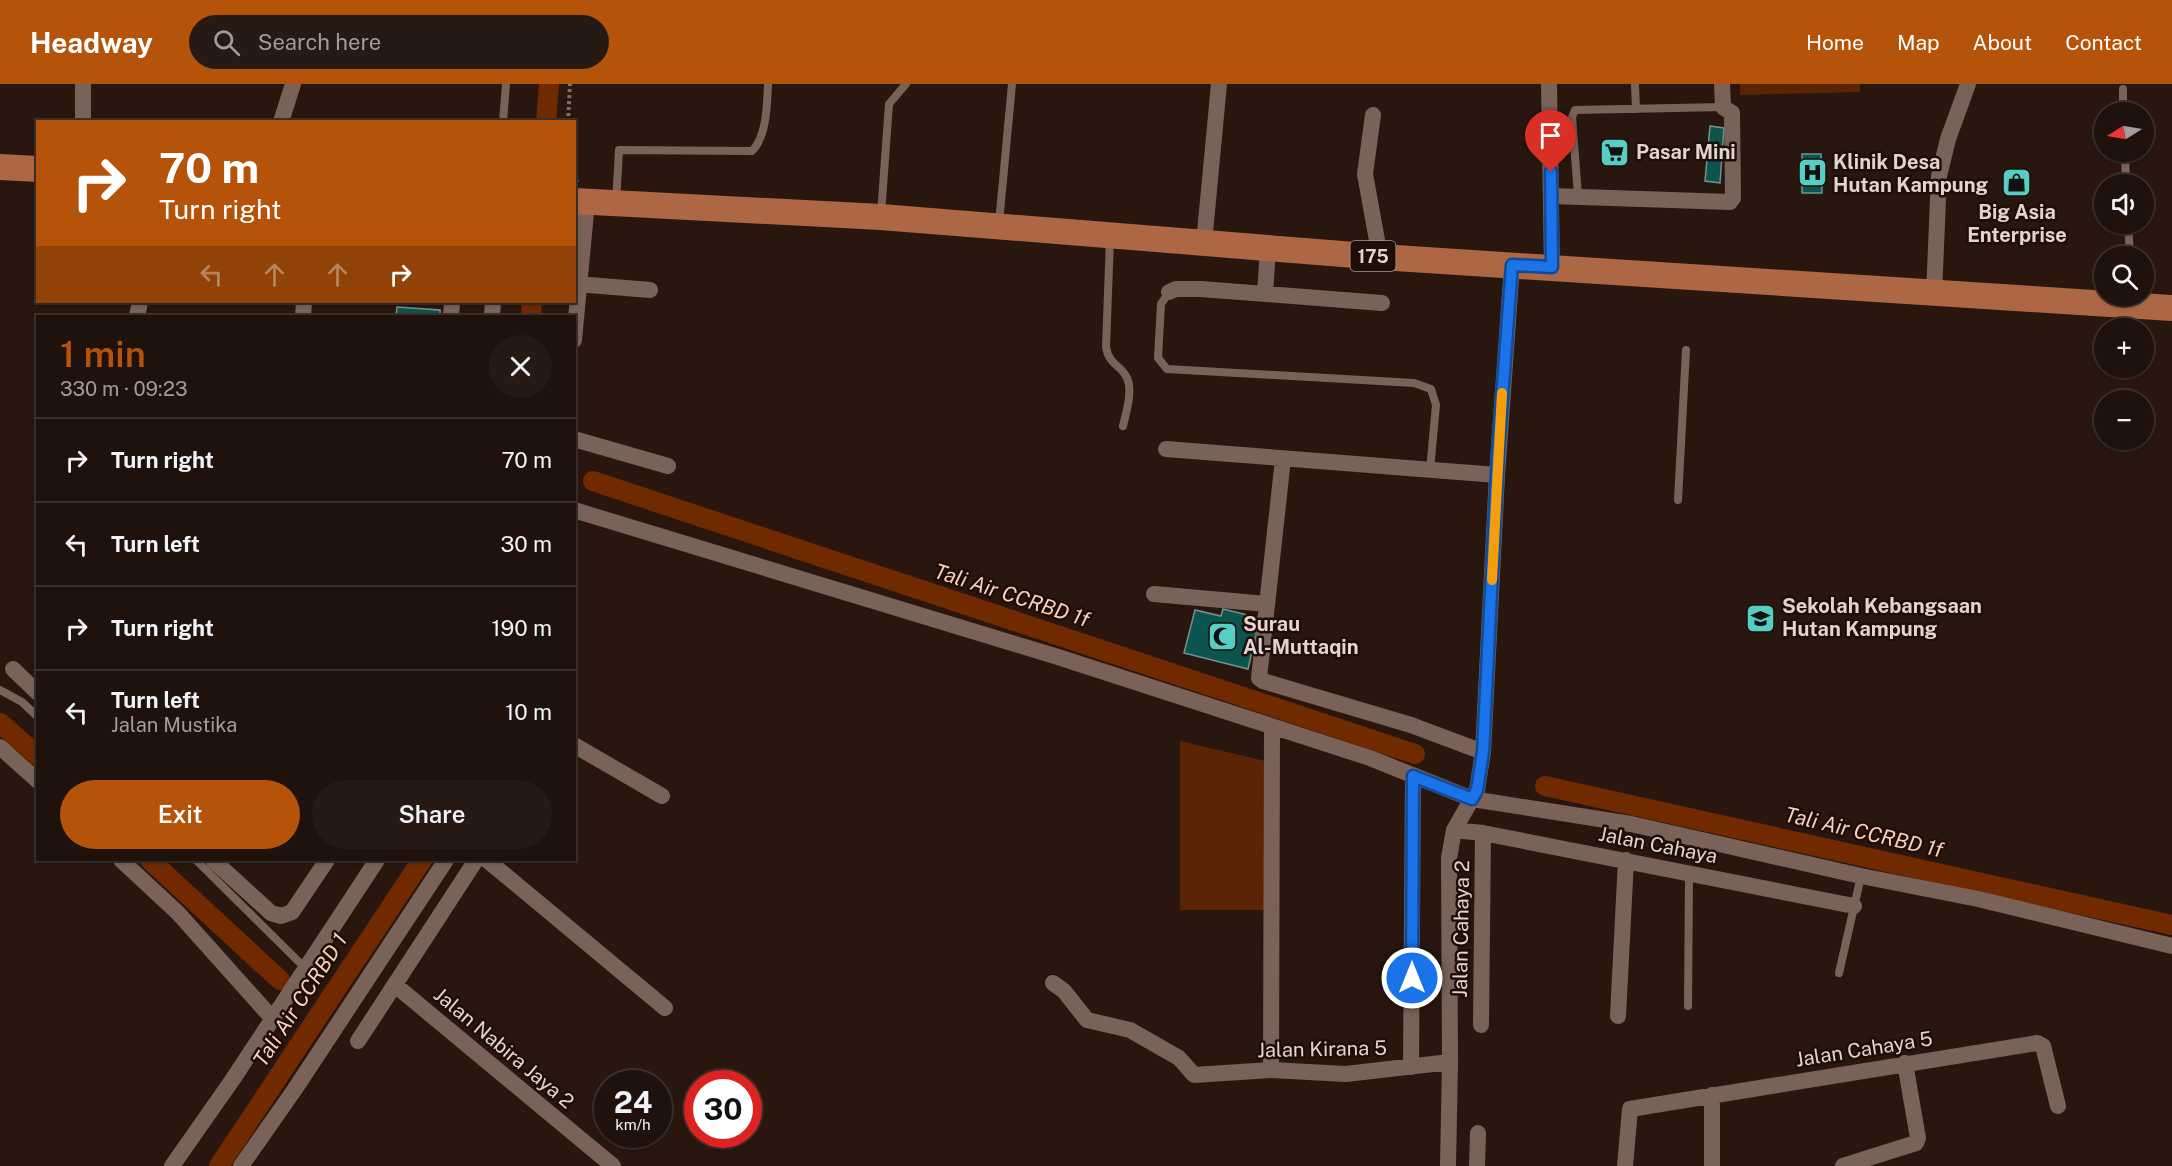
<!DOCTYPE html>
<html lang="en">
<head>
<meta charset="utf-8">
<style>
  :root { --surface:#1f110b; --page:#271a14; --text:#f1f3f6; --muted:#a19d9d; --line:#3c312c; --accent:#b45309 }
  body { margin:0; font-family:"Public Sans",sans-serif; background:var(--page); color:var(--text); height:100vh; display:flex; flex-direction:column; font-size:22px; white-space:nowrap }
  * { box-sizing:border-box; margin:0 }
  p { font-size:20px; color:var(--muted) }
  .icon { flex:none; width:33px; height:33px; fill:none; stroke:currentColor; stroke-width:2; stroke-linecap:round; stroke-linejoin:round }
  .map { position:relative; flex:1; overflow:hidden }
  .side { position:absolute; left:36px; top:231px; width:540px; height:546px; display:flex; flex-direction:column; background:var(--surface); border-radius:0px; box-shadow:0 2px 4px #0004,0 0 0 2px var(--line) }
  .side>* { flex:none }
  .guide { position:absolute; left:36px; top:36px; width:540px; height:183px; border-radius:0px; box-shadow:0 2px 4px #0004,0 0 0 2px var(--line); background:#b45309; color:#fff; overflow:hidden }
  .needle { width:39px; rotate:259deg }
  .fabs { position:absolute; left:2094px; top:18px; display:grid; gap:12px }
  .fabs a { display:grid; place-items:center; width:60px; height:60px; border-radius:50%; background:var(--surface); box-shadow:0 2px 4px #0004,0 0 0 2px var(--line); font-size:30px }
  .speed { position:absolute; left:594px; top:986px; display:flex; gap:12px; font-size:30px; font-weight:700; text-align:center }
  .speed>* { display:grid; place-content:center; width:78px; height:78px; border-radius:50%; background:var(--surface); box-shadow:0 2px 4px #0004,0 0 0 2px var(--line); line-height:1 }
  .speed small { font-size:15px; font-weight:400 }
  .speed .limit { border:9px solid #d22; background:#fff; color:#111 }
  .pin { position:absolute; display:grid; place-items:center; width:51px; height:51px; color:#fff; margin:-62px -26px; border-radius:50% 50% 50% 0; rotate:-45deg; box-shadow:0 0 6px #0007 }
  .pin .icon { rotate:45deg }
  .me { position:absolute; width:66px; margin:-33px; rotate:0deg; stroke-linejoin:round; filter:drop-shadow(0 0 4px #0008) }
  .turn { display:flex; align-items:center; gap:21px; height:126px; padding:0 24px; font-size:27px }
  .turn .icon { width:78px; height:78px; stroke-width:2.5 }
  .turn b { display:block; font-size:42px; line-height:51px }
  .lanes { display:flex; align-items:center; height:57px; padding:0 24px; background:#0003; justify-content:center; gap:30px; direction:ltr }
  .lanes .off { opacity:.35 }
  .round { display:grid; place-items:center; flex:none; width:63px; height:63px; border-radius:32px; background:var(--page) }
  .summary { display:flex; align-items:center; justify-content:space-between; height:102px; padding:0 24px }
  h1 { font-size:36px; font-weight:600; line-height:45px; color:var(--accent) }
  .primary-button { display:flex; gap:12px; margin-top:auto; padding:12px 24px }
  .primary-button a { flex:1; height:69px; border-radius:36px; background:var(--accent); color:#fff; font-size:24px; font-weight:600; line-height:69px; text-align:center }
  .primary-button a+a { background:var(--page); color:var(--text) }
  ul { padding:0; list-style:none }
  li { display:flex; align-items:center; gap:18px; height:84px; padding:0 24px; border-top:2px solid var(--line) }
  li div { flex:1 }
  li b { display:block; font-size:22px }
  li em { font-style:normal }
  header { display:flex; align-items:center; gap:36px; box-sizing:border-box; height:84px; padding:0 30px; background:var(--accent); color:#fff }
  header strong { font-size:28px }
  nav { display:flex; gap:33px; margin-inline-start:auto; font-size:21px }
  .search { width:420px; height:54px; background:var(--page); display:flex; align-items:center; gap:15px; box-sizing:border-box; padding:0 21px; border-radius:33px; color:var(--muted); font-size:22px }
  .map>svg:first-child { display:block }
</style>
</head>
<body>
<header>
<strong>Headway</strong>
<div class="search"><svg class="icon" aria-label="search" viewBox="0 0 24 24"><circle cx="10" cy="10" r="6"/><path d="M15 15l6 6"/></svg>Search here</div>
<nav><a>Home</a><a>Map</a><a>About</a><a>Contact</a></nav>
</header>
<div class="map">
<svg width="2172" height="1082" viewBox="0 0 2172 1082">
  <rect width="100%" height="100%" fill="#29170f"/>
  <path fill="#5b2405" d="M 1740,0 L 1860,0 L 1860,8 L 1740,11 Z
    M 1180,657 L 1269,678 L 1269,826 L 1180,826 Z"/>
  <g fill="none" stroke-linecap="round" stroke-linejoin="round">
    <path stroke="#712a00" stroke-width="20" d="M 546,38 L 549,0
      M 531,232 L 532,218
      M 593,397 L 1415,670
      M 0,639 L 38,672
      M 1545,702 L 2172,841
      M 150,776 L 280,896
      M 219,1082 L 422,776"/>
  </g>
  <path fill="#0c544e" stroke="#75928e" stroke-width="1.5" d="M 1710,42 L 1724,44 L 1720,99 L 1705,97 Z
    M 1802,70 L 1821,70 L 1822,109 L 1802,109 Z
    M 397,223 L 440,226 L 440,232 L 396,232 Z
    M 1223,525 L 1260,534 L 1248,585 L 1184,569 L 1195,526 L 1221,532 Z"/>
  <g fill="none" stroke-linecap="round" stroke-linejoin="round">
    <path stroke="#7f7069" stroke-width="4" stroke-dasharray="3 3" stroke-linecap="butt" d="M 568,38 L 570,0
      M 574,84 L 577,98"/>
    <path stroke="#796359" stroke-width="8" d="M 1635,0 L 1636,25
      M 2123,5 L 2123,28
      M 503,38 L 506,0
      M 2125,68 L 2126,100
      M 1578,112 L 1572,33 L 1575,26 L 1723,23
      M 616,118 L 619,66 L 752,67 C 767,52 767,20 768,0
      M 881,130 L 889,20 L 906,0
      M 999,139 L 1012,0
      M 2128,140 L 2130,172
      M 1110,155 L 1106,263 C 1109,282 1121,280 1127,294 C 1133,307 1126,329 1123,342
      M 1169,208 L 1161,220 L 1158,274 L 1167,285 L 1414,299 L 1431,305 L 1436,321 L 1430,386
      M 1678,416 L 1686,266
      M 0,606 L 22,618 L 38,633
      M 196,776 L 304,883
      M 1839,889 L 1861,792
      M 1688,922 L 1689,788"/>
    <path stroke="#796359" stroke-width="16" d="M 1549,0 L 1552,183
      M 1373,31 L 1365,90 L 1380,173
      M 83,38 L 83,0
      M 281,38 L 293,0
      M 1552,112 L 1730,118 L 1733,114 L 1732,29 L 1723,23 L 1722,0
      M 1204,159 L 1219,0
      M 577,200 L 650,206
      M 1169,208 L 1176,205 L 1201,205 L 1382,219
      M 1265,210 L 1268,165
      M 1934,210 L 1939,92 L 1948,55 L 1968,0
      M 137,232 L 140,218
      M 303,232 L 304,218
      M 451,232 L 452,218
      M 492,232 L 493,218
      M 574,256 L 587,118
      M 574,355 L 668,382
      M 1166,365 L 1497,391
      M 1283,375 L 1259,594 L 1263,597 L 1411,641 L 1483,668
      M 574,426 L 1058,573 L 1370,674 L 1472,715 L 1631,740 L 1861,792 L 1978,815 L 2172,862
      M 1154,510 L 1267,520
      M 13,585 L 38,609
      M 574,661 L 662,712
      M 0,663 L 38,697
      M 1454,746 L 1483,749 L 1854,822
      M 121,776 L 178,829 L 272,934
      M 213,776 L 271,829 L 281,832 L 292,828 L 327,776
      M 487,776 L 665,924
      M 1053,899 L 1064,907 L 1087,936 L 1130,946 L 1179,974 L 1194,991 L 1271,986 L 1346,990 L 1450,978
      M 395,901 L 613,1082
      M 1618,932 L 1626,776
      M 1481,941 L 1483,749
      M 358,957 L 476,776
      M 1411,983 L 1413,692
      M 1271,986 L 1272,643
      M 172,1082 L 233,995 L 377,776
      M 241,1082 L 295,1005 L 446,776
      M 1448,1082 L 1450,978 L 1449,774 L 1454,746 L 1477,706 L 1483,668 L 1497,391 L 1512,181
      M 1477,1082 L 1478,1049
      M 1625,1082 L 1630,1025 L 2037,959 L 2043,962 L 2058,1022
      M 1712,1082 L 1712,1011
      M 1843,1082 L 1916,1059 L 1918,1054 L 1905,979"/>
    <path stroke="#ad6745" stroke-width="26" d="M 0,83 L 38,85
      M 574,117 L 881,133 L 1380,173 L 2172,224"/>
  </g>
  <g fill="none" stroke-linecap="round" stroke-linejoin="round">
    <defs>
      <path id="route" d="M 1412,894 L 1413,692 L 1472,715 L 1477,706 L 1483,668 L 1498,368 L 1512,181 L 1552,183 L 1551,88"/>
    </defs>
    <use href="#route" stroke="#114b97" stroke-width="15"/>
    <use href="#route" stroke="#1a73e8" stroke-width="10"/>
    <path stroke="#f59e0b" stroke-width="10" d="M 1492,496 L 1502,309"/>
  </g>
  <defs>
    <symbol id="supermarket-square" viewBox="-11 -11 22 22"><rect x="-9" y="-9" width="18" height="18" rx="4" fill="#56cec3" stroke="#1f0e07"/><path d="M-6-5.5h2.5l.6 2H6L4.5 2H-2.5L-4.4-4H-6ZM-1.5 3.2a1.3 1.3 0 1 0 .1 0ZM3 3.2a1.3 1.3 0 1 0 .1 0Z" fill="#111"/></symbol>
    <symbol id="hospital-square" viewBox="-11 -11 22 22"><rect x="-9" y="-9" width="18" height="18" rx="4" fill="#56cec3" stroke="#1f0e07"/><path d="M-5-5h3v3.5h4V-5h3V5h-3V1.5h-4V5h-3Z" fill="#111"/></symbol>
    <symbol id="shop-square" viewBox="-11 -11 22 22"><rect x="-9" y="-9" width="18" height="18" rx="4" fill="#56cec3" stroke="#1f0e07"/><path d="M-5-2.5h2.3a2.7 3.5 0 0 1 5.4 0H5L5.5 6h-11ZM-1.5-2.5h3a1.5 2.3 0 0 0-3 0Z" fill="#111"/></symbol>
    <symbol id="school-square" viewBox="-11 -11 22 22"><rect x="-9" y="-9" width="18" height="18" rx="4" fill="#56cec3" stroke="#1f0e07"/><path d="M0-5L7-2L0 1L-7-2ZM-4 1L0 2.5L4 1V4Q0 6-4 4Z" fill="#111"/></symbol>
    <symbol id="mosque-square" viewBox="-11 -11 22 22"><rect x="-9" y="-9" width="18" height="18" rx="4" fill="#56cec3" stroke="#1f0e07"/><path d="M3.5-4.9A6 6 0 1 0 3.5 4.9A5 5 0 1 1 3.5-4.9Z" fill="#111"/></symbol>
  </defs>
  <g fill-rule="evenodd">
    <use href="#supermarket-square" x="1598" y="52" width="33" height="33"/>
    <use href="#hospital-square" x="1796" y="72" width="33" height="33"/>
    <use href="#shop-square" x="2000" y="82" width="33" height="33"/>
    <use href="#school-square" x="1744" y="518" width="33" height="33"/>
    <use href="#mosque-square" x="1206" y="536" width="33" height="33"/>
  </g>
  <g text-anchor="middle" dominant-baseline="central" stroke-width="5" stroke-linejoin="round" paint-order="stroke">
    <rect fill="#1f0e07" stroke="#a89994" stroke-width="1.5" x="1350.5" y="157" width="45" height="30" rx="4.5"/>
    <g font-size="18" font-weight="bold" fill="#e2d5d0">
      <text x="1373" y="172">175</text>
    </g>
    <g font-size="20" font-weight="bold" fill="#e2d5d0" stroke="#1f0e07" text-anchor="start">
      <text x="1636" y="68">Pasar Mini</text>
      <text x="1833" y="78">Klinik Desa<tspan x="1833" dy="23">Hutan Kampung</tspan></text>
      <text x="2017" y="128" text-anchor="middle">Big Asia<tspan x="2017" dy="23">Enterprise</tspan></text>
      <text x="1782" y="522">Sekolah Kebangsaan<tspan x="1782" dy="23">Hutan Kampung</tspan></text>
      <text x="1243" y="540">Surau<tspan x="1243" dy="23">Al-Muttaqin</tspan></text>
    </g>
    <g font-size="20" fill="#e2d5d0" stroke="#1f0e07">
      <text transform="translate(1658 761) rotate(11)">Jalan Cahaya</text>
      <text transform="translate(1461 845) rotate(-89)">Jalan Cahaya 2</text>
      <text transform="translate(504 964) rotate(40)">Jalan Nabira Jaya 2</text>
      <text transform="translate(1322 965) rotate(-1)">Jalan Kirana 5</text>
      <text transform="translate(1864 965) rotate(-9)">Jalan Cahaya 5</text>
    </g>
    <g font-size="21" font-style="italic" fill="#fcd0bd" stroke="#1f0e07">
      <text transform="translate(1012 511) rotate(18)">Tali Air CCRBD 1f</text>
      <text transform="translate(1864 748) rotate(13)">Tali Air CCRBD 1f</text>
      <text transform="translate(300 916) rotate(-57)">Tali Air CCRBD 1</text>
    </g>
  </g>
</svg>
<div class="fabs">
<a><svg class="needle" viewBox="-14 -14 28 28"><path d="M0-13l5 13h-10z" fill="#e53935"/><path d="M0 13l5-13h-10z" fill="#a19d9d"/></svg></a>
<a><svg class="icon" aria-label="sound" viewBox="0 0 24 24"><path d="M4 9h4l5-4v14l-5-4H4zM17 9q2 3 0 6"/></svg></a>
<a><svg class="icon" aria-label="search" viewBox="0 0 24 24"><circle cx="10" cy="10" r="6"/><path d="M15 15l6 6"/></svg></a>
<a>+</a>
<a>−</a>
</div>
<div class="speed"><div>24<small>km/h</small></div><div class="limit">30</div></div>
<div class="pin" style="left:1551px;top:88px;background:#d93025"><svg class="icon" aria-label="arrive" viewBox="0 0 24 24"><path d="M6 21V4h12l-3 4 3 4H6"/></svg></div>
<svg class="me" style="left:1412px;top:894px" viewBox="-20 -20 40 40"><circle r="17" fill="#1a73e8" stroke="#fff" stroke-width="3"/><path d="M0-11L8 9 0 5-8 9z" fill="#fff"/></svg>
<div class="guide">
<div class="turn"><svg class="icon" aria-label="right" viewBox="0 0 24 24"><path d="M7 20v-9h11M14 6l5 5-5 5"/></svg><div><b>70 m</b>Turn right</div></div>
<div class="lanes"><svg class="icon off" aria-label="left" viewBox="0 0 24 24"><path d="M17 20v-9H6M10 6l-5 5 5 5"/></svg><svg class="icon off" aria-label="ahead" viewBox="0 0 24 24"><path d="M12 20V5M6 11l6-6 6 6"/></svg><svg class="icon off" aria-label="ahead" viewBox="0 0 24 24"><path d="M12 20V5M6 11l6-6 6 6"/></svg><svg class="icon" aria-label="right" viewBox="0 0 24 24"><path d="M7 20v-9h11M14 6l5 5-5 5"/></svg></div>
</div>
<section class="side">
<div class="summary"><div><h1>1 min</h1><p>330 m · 09:23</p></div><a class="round"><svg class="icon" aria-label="close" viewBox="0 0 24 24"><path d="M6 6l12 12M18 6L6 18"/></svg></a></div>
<ul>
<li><svg class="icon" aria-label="right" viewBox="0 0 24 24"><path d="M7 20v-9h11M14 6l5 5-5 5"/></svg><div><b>Turn right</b></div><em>70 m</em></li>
<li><svg class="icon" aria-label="left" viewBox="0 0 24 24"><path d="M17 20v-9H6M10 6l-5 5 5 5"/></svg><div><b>Turn left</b></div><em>30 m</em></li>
<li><svg class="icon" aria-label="right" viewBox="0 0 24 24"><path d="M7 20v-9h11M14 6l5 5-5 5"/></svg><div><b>Turn right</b></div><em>190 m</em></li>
<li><svg class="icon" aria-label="left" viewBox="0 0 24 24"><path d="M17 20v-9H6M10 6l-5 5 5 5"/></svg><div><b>Turn left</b><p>Jalan Mustika</p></div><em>10 m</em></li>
</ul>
<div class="primary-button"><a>Exit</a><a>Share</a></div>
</section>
</div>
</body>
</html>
